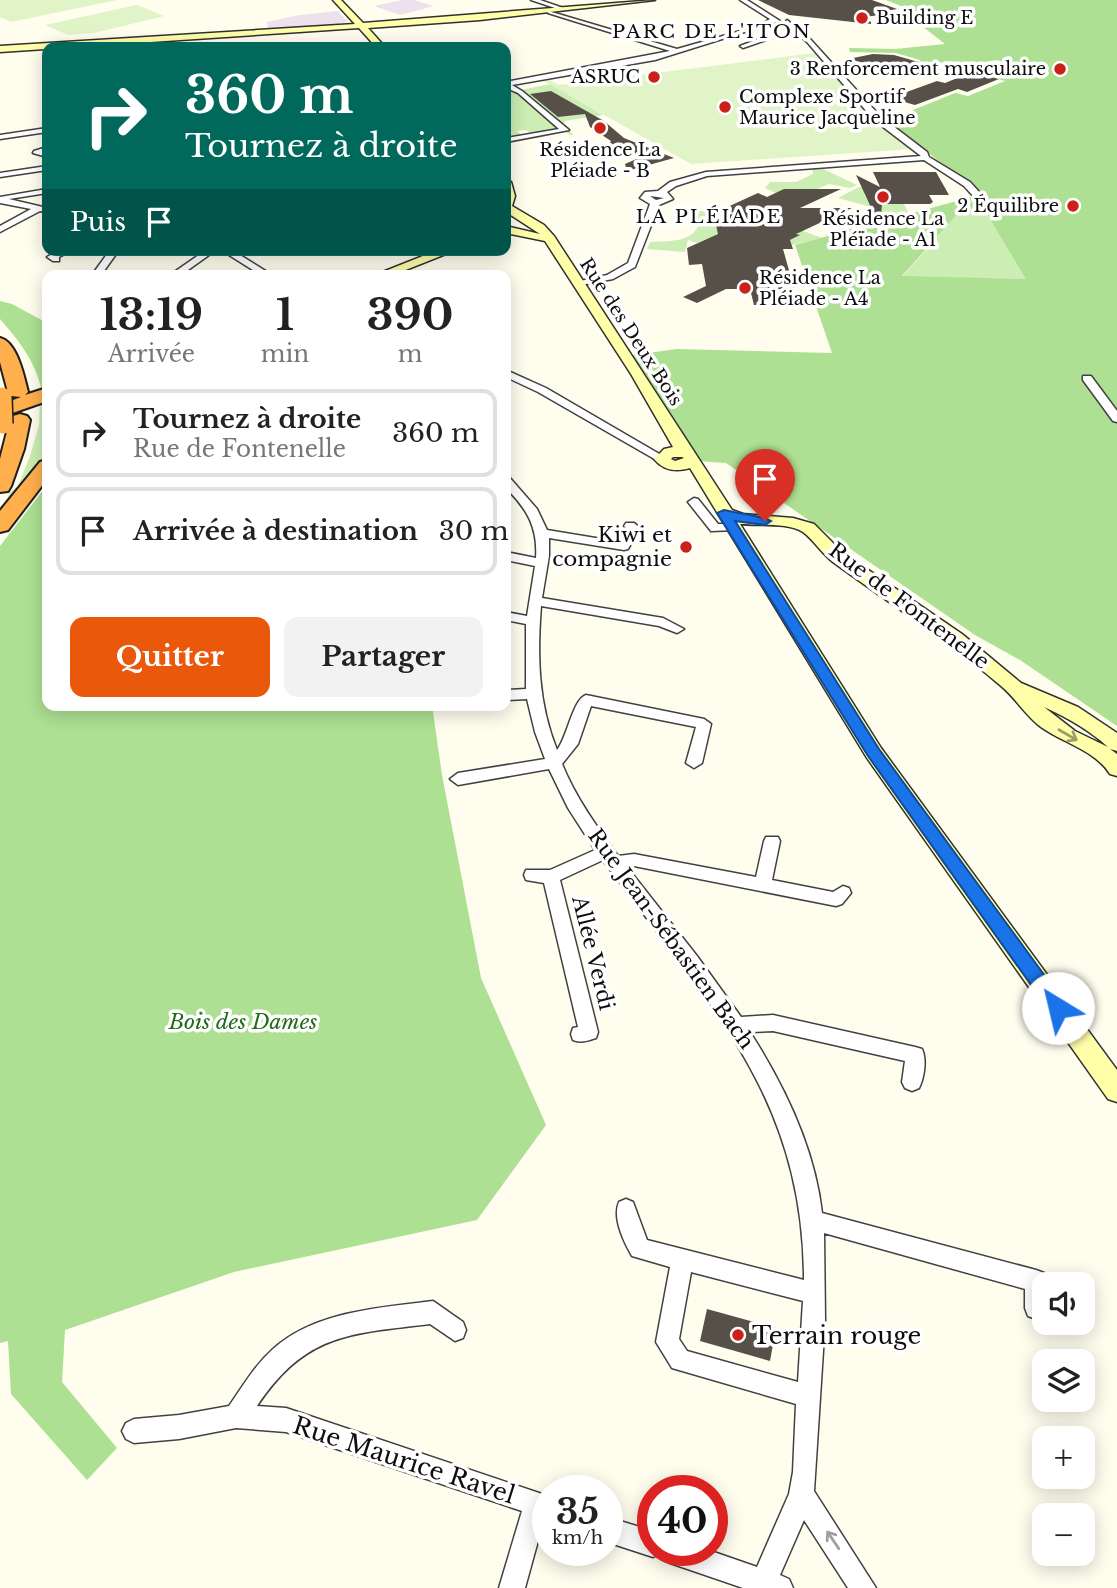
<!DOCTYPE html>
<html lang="fr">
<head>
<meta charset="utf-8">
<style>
  :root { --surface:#fff; --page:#f2f2f2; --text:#222; --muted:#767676; --line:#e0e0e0; --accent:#ea580c }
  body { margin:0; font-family:"Libre Baskerville",serif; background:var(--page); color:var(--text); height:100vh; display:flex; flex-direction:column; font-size:26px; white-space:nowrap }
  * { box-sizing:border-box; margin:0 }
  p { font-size:23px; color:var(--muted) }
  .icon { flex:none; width:38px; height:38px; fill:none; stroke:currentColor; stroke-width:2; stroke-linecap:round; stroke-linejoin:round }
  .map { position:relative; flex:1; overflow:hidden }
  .details { position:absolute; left:42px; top:270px; width:469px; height:441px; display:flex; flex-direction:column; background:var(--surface); border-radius:14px; box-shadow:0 4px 18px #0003 }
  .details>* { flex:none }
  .guide { position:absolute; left:42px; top:42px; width:469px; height:214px; border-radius:14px; box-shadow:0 4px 18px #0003; background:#00695c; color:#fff; overflow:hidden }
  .buttons { position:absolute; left:1032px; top:1272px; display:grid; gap:14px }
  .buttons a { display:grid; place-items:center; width:63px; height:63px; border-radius:14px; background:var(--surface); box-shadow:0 4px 18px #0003; font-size:35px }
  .speed { position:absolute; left:532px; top:1475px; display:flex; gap:14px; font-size:35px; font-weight:700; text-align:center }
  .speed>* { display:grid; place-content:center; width:91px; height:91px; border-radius:50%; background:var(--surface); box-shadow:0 4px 18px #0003; line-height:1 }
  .speed small { font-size:18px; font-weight:400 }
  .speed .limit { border:10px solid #d22; background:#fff; color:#111 }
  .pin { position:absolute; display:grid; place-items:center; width:60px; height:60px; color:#fff; margin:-72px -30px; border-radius:50% 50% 50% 0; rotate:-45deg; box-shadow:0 0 7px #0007 }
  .pin .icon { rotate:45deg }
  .me { position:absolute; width:77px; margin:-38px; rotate:324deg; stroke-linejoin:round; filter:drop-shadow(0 0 5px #0008) }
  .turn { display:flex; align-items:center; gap:24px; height:147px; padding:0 28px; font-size:32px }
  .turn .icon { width:91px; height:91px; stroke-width:2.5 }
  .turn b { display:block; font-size:49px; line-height:60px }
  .then { display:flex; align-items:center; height:66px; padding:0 28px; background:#0003; gap:14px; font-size:26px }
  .eta { display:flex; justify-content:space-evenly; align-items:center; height:119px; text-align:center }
  .eta b { font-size:42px; font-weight:800; line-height:49px }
  .cta { display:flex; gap:14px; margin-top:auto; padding:14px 28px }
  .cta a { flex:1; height:80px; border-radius:14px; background:var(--accent); color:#fff; font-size:28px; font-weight:800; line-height:80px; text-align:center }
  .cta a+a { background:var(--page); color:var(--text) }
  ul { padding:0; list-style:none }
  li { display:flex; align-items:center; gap:21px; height:88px; margin:0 14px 10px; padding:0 14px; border:4px solid var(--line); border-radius:14px }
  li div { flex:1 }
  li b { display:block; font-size:26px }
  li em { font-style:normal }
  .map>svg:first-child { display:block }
</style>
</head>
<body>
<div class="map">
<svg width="1117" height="1588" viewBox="0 0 1117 1588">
  <rect width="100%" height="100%" fill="#fffdee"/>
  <path fill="#ede1ed" d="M 402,0 L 414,0 L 434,6 L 400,15 L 374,6 Z
    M 338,11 L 348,22 L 339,23 L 340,26 L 268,29 L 267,22 L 299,15 Z"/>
  <path fill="#ccedb4" d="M 550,84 L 603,115 L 565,121 L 564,124 L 573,135 L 570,135 L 524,98 L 523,98 L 561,131 L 530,133 L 526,130 L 517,131 L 523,137 L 506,140 L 506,118 L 510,117 L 506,113 L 506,92 L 518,93 L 516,91 Z
    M 812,168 L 821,168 L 857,185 L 850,188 L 829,184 L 817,189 L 776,193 L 765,188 L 770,182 L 796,182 L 813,174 Z
    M 859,187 L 867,187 L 864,194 L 868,201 L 889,201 L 891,204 L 903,202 L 909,214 L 829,236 L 825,235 L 840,228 L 822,221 L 803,231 L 822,238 L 792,245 L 790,240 L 799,236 L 796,234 L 800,231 C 831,217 844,215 878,214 L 875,208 L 838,198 Z
    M 962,209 L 987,214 L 1027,279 L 902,277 Z
    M 697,210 L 725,217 L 715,221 L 718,234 L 697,243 L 688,240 L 685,252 L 647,249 L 650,242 C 667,241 694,243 699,223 L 689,213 Z
    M 47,398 L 47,463 L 21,494 L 3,508 L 10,492 L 18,486 L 30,456 L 39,425 L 40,400 Z"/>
  <path fill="#ade092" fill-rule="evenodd" d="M 886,0 L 1117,0 L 1117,726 L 1020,660 L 975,635 L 726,463 L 697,461 L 633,355 L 677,349 L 832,353 L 795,245 L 975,196 L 960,177 L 886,121 L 955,93 L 968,96 L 1005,81 L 986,75 L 1011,64 L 997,60 L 978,63 L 945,61 L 939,64 L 923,66 L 920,60 L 896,53 L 850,52 L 849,48 L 895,49 L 945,44 L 922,26 L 911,10 ZM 962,209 L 987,214 L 1026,279 L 902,276 Z
    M 0,301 L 12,304 L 47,323 L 47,389 L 42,391 C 35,361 20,342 0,319 Z
    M 47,485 L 47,705 L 432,705 L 442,775 L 481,978 L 546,1125 L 477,1220 L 234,1272 L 65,1330 L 62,1382 L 117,1448 L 87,1480 L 11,1394 L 8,1341 L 0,1343 L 0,546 Z"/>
  <path fill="#e0f4c7" d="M 0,0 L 117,0 L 11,22 L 0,17 Z
    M 137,5 L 164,16 L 94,33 L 68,35 L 45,25 Z
    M 815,53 L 873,118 L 913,149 L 691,164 L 544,81 L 550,80 L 559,85 Z"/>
  <path fill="#575049" d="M 758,0 L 872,0 L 897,9 L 876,13 L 882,15 L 862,17 L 871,22 L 871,24 L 789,15 Z
    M 873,54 L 894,55 L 922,63 L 884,68 L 848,59 Z
    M 972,72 L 999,79 L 967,92 L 958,89 L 915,105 L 890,98 L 937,81 L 945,83 Z
    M 551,91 L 604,121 L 624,138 L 674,158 L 627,171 L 625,164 L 641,157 L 610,143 L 611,141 L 590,127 L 585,114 L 558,117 L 530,94 Z
    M 873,172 L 936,172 L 949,195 L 929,195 L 933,202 L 930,204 L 882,204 L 880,227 L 856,175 L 880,187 Z
    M 784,189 L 841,189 L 800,208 L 852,208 L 796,234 L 800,235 L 790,240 L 793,249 L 783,249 L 794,288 L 770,290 L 774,305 L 754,305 L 750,289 L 726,289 L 697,303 L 683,297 L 706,286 L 702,264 L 689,265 L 687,248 L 718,234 L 715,221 L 734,213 L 723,209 L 758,193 L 767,197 Z
    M 707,1309 L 776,1328 L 770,1361 L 700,1341 Z"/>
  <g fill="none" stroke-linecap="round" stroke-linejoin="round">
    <defs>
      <path id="street" d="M 531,0 L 540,0 L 566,9 L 561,10 Z
        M 740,0 L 747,0 L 780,21 L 655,60 L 512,85 L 522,91 L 569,130 L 506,142 L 506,138 L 559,129 L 518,93 L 506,88 L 506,82 L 670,51 L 548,13 L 548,11 L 677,49 L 758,26 L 770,19 Z
        M 787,20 L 811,40 L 880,116 L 927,152 L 929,157 L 970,182 L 981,194 L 981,198 L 975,198 L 964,186 L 924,160 L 707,176 L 676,186 L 667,192 L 673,199 L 659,205 L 635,267 L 613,279 L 576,286 L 576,282 L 607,275 L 628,263 L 650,204 L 640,198 L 645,192 L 658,191 L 670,182 L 706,172 L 921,156 L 874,120 L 807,42 L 785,23 ZM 650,196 L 664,198 L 656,200 Z
        M 764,37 L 766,40 L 743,48 L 740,46 Z
        M 47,128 L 47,132 L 0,139 L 0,135 Z
        M 47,147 L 47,157 L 33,153 L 34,151 Z
        M 47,166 L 47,170 L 0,177 L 0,173 Z
        M 47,189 L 47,193 L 9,199 L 47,208 L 47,212 L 40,211 L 0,232 L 0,226 L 31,209 L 0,203 L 0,197 Z
        M 60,250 L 72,250 L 59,257 L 59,261 L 53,261 L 47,257 Z
        M 110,250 L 119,250 L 101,275 L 92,275 Z
        M 206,250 L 216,250 L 181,275 L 170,275 Z
        M 221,250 L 232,250 L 272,275 L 261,275 Z
        M 506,370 L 546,388 L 668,459 L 662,462 L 658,461 L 538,392 L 506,377 Z
        M 1083,376 L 1091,376 L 1117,411 L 1117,422 L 1113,421 L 1083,380 Z
        M 506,477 L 510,478 L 537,509 L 547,530 L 620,542 L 627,529 L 624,526 L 626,523 L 634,523 L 640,528 L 628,549 L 624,550 L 549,538 L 549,556 L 542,598 L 663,618 L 684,629 L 677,633 L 659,626 L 541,606 C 537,656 538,703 557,750 C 567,738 573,699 586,695 L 704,719 L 711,724 L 702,763 L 694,768 L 686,763 L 696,727 L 591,706 L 578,744 L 562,764 C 576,798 597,827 618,856 L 634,854 L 756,877 L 764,841 L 766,837 L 778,837 L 780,841 L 772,880 L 833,892 L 843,886 L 849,888 L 851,893 L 842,904 L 836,906 L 634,866 L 627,867 L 697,956 L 741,1017 L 773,1015 L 915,1047 L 922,1049 C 927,1060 924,1078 919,1088 L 912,1091 L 905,1088 L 902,1082 L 905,1061 L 773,1031 L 750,1032 C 784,1085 815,1149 822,1213 L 1036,1270 L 1044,1273 L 1047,1281 L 1045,1314 L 1036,1319 L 1028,1316 L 1025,1308 L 1025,1289 L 824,1233 L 825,1320 L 814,1491 L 876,1588 L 848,1588 L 804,1520 L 780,1575 L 789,1579 L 793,1588 L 743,1588 L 670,1563 L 661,1559 L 659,1554 L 653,1557 L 607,1542 L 607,1517 L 653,1531 L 653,1550 L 708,1550 L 757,1567 L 789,1494 L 793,1472 L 796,1404 L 672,1368 L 656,1342 L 670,1267 L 632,1256 C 624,1242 612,1218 619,1202 L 626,1199 L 633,1202 L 647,1240 L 804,1280 C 804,1094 705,1000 603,860 L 560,880 L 598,1032 L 596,1038 C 587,1041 582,1043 573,1040 L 571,1034 L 573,1028 L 578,1027 L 544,883 L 526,880 L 524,875 L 526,870 L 550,870 L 595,850 L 568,808 L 549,769 L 458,785 L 450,779 L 458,773 L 545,759 L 535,732 L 527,699 L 506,700 L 506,690 L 526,689 L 526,624 L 506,620 L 506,612 L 527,616 L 535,566 L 506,560 L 506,552 L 536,558 C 538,527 527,509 506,488 ZM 691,1272 L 803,1301 L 798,1382 L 687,1351 L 679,1339 Z
        M 694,498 L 698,499 L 718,524 L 736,524 L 736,530 L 711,531 L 688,502 Z
        M 433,1301 L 463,1322 L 466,1330 L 463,1338 L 455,1341 L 430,1324 C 349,1334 306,1333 257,1406 L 286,1408 L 548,1496 L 548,1520 L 544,1519 L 525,1588 L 499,1588 L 522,1511 L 286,1432 L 236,1428 L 179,1439 L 134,1443 L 126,1439 L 122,1431 L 126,1423 L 134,1419 L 179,1415 L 229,1406 C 243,1386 255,1365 273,1349 C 315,1311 379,1308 433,1301 Z"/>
      <path id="secondary" d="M 333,0 L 341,0 L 363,23 L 655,0 L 480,20 L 368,28 L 385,47 L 376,47 L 359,28 L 0,52 L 0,46 L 355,24 Z
        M 506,179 L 511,182 L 515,196 L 512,206 L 544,225 L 554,236 L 732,510 L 743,514 L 793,518 L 814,524 L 842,552 L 962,634 L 1021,683 L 1078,707 L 1117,733 L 1117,751 L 1110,749 L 1117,754 L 1117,776 L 1110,774 C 1095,750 1063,743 1041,727 C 1025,715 1015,697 1000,685 C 947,640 889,603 833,562 C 822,554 814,540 803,532 C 788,522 758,526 740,524 L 881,748 L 1117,1070 L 1117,1102 L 1108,1099 L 867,758 L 690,468 C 676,472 664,471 654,459 L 664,449 L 673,447 L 631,374 L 545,241 L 506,233 L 506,226 L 540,234 L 506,212 ZM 673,457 L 682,457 L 684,458 L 675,461 L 671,459 ZM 1044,707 C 1068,718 1089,730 1108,747 L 1075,731 Z
        M 438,250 L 456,250 L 393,275 L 375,275 Z"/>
      <path id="highway" d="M 0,338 C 17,342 24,376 28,392 L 25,395 L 47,388 L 47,401 L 1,417 L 0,405 L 21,397 L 11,396 L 8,392 L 0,362 Z
        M 20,414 L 27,416 L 30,420 L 24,449 L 11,486 L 8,491 L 0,492 L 0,459 L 10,420 L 13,416 Z
        M 47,460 L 47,479 L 8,530 L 0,532 L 0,511 L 40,462 Z"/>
    </defs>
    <use href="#street" stroke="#414141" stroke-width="3"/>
    <use href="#secondary" stroke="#303030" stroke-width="3"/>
    <use href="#highway" stroke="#1f1f1f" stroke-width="4"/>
    <use href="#street" fill="#fff" fill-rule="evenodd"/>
    <use href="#secondary" fill="#fffea9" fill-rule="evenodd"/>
    <use href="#highway" fill="#ffaf4c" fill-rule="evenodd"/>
    <defs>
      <path id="highway-bridge" d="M 2,397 L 3,424"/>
    </defs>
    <use href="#highway-bridge" stroke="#1f1f1f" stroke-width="22" stroke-linecap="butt"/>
    <use href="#highway-bridge" stroke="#ffaf4c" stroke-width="19"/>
  </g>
  <defs><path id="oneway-shaft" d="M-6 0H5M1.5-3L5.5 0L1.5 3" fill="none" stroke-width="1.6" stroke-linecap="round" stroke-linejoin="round" transform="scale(1.75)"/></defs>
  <use stroke="#9f9e6b" href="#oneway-shaft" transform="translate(1068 735) rotate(30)"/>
  <use stroke="#9f9f9f" href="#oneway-shaft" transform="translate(833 1540) rotate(-124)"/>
  <path fill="#1a73e8" stroke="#114b97" stroke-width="2" d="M 724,510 C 735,513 764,516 771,521 L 765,525 L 735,521 L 879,749 L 1064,1002 L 1067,1008 L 1064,1013 L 1058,1015 L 1051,1013 L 868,756 L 717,513 Z"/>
  <g fill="#cb2119" stroke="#fff" stroke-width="2.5">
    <circle cx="862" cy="18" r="7"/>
    <circle cx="1060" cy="69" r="7"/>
    <circle cx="654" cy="77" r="7"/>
    <circle cx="725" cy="107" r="7"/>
    <circle cx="600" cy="128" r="7"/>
    <circle cx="883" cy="197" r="7"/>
    <circle cx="1073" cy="206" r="7"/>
    <circle cx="745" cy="288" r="7"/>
    <circle cx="686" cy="547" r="7"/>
    <circle cx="738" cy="1335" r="7"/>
  </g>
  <g text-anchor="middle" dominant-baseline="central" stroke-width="7" stroke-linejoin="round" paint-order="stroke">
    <g font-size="18" fill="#0e0e0e" stroke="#fff" text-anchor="start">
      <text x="876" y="18">Building E</text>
      <text x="1046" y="69" text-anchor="end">3 Renforcement musculaire</text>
      <text x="640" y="77" text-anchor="end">ASRUC</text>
      <text x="739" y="97">Complexe Sportif<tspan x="739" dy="21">Maurice Jacqueline</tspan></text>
      <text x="600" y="150" text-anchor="middle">Résidence La<tspan x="600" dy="21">Pléiade - B</tspan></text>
      <text x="1059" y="206" text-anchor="end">2 Équilibre</text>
      <text x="883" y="219" text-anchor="middle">Résidence La<tspan x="883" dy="21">Pléïade - A1</tspan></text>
      <text x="759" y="278">Résidence La<tspan x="759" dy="21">Pléiade - A4</tspan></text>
    </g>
    <g font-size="18" fill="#0e0e0e" stroke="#fff">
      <text transform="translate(631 332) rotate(57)">Rue des Deux Bois</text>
    </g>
    <g font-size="19" letter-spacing="2" fill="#0e0e0e" stroke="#fff">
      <text x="712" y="31">PARC DE L'ITON</text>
      <text x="709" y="216">LA PLÉIADE</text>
    </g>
    <g font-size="21" fill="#0e0e0e" stroke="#fff" text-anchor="end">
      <text x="672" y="535">Kiwi et<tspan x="672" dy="24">compagnie</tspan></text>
    </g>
    <g font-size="21" fill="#0e0e0e" stroke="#fff">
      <text transform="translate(909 606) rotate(37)">Rue de Fontenelle</text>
      <text transform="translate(671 939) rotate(54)">Rue Jean-Sébastien Bach</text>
      <text transform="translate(593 953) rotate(76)">Allée Verdi</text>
    </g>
    <g font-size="21" font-style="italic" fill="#216c18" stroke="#fff">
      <text x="243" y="1022">Bois des Dames</text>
    </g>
    <g font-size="24" fill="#0e0e0e" stroke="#fff" text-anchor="start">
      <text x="752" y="1335">Terrain rouge</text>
    </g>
    <g font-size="24" fill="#0e0e0e" stroke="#fff">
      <text transform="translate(404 1460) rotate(18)">Rue Maurice Ravel</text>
    </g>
  </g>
</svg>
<div class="buttons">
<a><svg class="icon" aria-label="sound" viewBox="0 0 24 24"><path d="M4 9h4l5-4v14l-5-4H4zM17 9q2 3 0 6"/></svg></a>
<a><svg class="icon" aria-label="layers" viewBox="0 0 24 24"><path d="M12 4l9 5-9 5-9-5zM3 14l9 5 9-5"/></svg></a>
<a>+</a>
<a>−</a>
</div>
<div class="speed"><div>35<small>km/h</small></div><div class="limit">40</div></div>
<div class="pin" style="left:765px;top:521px;background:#d93025"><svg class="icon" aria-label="arrive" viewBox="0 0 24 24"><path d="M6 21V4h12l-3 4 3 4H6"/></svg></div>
<svg class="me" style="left:1058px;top:1008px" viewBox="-20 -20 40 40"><circle r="19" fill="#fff"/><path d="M0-13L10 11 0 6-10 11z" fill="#1a73e8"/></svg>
<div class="guide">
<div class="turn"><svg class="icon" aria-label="right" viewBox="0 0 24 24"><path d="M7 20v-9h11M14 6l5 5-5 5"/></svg><div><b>360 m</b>Tournez à droite</div></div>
<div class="then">Puis<svg class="icon" aria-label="arrive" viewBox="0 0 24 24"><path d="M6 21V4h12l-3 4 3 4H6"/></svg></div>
</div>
<section class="details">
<div class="eta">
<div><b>13:19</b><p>Arrivée</p></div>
<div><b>1</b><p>min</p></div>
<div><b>390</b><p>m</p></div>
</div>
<ul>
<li><svg class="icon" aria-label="right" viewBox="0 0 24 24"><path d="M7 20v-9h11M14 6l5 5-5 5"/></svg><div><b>Tournez à droite</b><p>Rue de Fontenelle</p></div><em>360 m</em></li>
<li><svg class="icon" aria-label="arrive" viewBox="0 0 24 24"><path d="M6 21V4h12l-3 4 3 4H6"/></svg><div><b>Arrivée à destination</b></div><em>30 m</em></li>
</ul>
<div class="cta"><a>Quitter</a><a>Partager</a></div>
</section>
</div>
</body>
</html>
